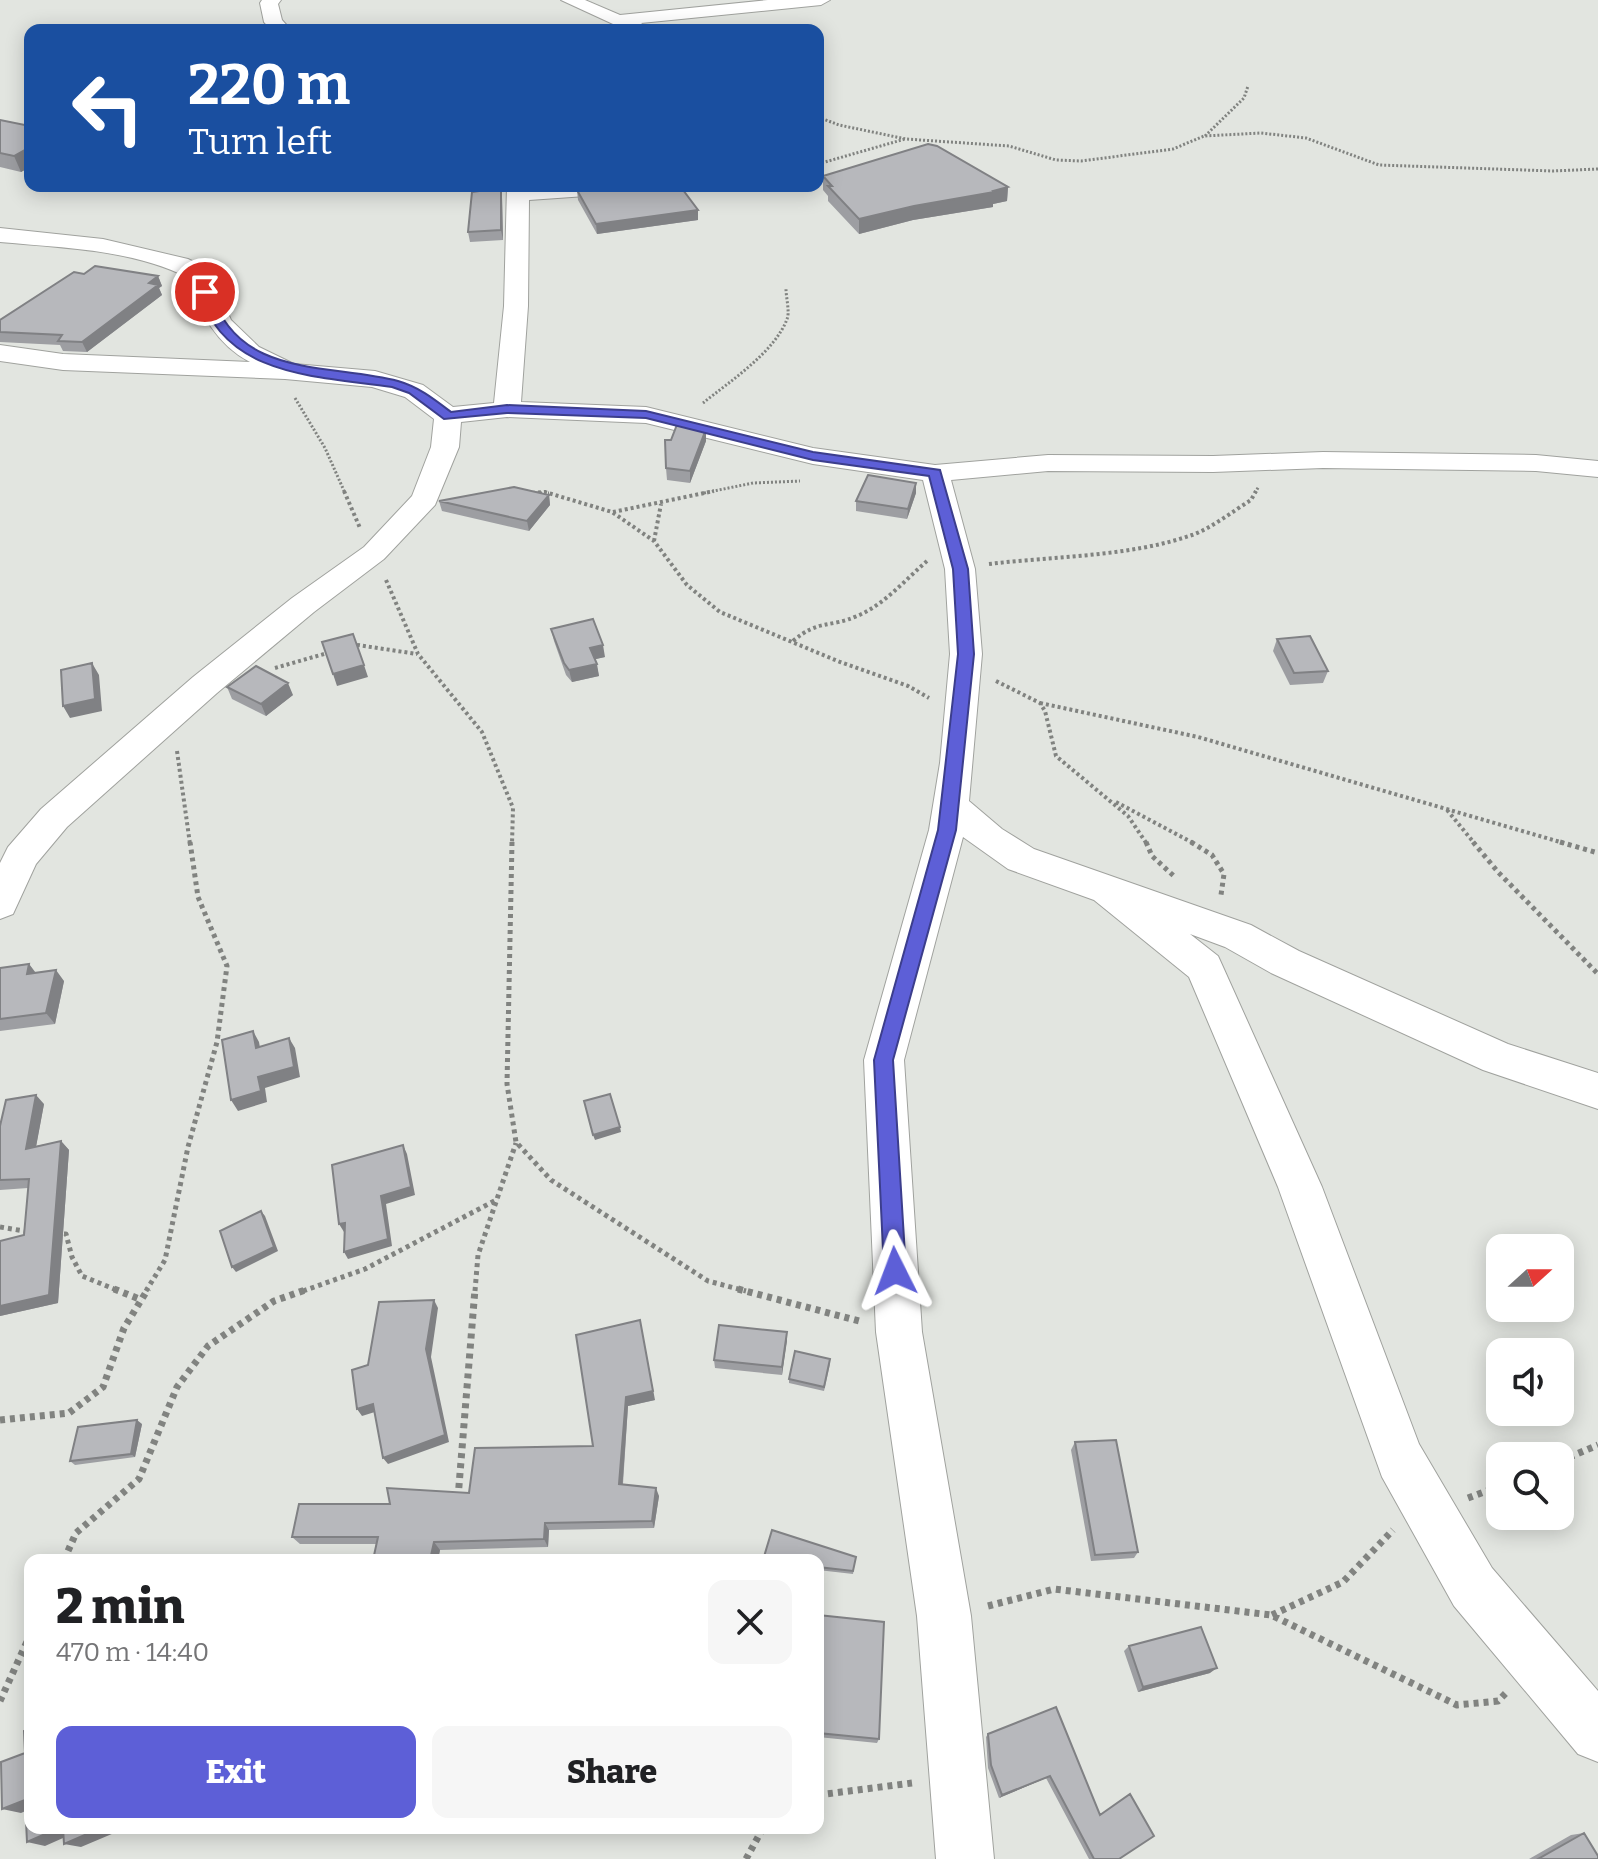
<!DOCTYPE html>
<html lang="en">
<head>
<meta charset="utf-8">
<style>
  :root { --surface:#fff; --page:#f6f6f6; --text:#202124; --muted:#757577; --accent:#5d5fd7 }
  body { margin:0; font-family:Bitter,serif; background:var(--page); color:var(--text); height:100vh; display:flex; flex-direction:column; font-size:30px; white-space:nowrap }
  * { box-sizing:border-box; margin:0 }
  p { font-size:26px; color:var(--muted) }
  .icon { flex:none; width:44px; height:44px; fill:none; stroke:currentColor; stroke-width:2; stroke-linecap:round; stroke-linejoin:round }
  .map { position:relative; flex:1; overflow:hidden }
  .drawer { position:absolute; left:24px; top:1554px; width:800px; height:280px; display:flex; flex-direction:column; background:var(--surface); border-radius:16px; box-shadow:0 4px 20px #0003 }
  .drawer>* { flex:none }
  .hud { position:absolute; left:24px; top:24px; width:800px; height:168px; border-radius:16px; box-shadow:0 4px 20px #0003; background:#1a4fa0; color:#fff; overflow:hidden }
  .needle { width:52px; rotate:69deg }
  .fabs { position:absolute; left:1486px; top:1234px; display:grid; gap:16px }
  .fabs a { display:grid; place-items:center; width:88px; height:88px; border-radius:16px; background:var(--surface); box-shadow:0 4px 20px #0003; font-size:40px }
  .pin { position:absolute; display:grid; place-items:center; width:68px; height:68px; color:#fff; margin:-34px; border:4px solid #fff; border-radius:50%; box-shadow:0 2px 8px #0007 }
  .me { position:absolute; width:88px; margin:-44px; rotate:357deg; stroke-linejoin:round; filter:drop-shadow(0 0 6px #0008) }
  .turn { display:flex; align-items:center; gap:28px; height:168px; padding:0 32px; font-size:36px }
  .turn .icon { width:104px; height:104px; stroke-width:2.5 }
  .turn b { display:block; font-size:56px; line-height:68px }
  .round { display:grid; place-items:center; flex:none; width:84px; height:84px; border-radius:16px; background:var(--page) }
  .summary { display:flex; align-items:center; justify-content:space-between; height:136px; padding:0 32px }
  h1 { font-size:48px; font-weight:800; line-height:60px }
  .action { display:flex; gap:16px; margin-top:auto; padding:16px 32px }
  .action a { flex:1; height:92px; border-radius:16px; background:var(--accent); color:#fff; font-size:32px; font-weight:800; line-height:92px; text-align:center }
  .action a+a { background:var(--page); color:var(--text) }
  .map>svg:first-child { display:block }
</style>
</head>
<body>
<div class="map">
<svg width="1598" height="1859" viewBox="0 0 1598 1859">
  <rect width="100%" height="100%" fill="#e2e5e0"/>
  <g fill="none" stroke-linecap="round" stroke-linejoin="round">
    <defs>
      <path id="street" d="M 262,0 L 281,0 L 278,4 L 282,20 L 291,30 L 271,30 L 264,22 L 260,3 Z
        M 561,0 L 585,0 L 620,15 L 768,0 L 830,0 L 821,5 L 641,23 L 650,30 L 626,30 Z
        M 507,186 L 654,186 L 643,192 L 529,200 L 528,306 L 521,402 L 646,407 L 813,448 L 935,465 L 1048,455 L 1213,456 L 1323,452 L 1536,455 L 1598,461 L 1598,477 L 1536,471 L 1323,468 L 1213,472 L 1048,471 L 951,480 L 975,569 L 982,654 L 969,801 L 1002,829 L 1034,849 L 1251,925 L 1299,951 L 1508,1044 L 1598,1073 L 1598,1109 L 1483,1070 L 1271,973 L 1225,947 L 1190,934 L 1218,956 L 1223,967 L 1322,1187 L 1419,1444 L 1492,1568 L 1598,1691 L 1598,1762 L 1578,1754 L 1454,1606 L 1382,1477 L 1278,1187 L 1189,977 L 1094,900 L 1008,869 L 963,837 L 904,1060 L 922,1332 L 971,1616 L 994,1859 L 936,1859 L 917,1616 L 876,1332 L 864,1060 L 929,830 L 940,763 L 950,654 L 945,569 L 923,480 L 813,464 L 646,423 L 507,417 L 461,422 L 459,447 L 435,505 L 384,559 L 314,612 L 217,693 L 67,827 L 36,864 L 13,914 L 0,919 L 0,863 L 8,847 L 41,809 L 193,677 L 292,598 L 364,547 L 412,496 L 431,447 L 434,419 L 405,397 L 372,387 L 285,379 L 63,370 L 0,361 L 0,345 L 63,354 L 250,362 C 216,344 200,313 189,278 C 131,249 64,248 0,242 L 0,228 L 103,239 L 188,259 L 208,269 L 231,320 L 259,347 L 294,364 L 375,371 L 423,385 L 453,407 L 494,403 L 504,306 Z"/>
    </defs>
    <use href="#street" stroke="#a0a29e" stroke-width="2"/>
    <path stroke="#818380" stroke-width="3" stroke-dasharray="2 2" stroke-linecap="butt" d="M 818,117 L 839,125 L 906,139 L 1009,146 L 1056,160 L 1081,161 L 1173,149 L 1204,136 L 1261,133 L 1306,138 L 1379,165 L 1553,171 L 1598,169
      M 1205,136 L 1244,98 L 1248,86
      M 818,164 L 905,139
      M 295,398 L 325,448 L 345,493
      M 703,403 C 729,382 775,352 787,319 C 790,313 786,297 786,289
      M 532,493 L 549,493
      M 704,493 L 753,483 L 800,481
      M 1255,493 L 1259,486"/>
    <path stroke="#818380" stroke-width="4" stroke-dasharray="3 3" stroke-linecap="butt" d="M 344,491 L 360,528
      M 532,493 L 545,492 L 612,512 L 654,541 L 687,585 L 720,612 L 840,662 L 908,686 L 929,698
      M 613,512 L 714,491
      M 654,541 L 661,504
      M 989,564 C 1055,556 1129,557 1192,535 C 1212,528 1233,511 1251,500 L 1256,491
      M 386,580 L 418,654 L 482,732 L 513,808 L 512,844
      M 793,641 C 819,619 830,628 857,616 C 884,605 905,580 927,561
      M 351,644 L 417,654
      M 275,668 L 331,652
      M 996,681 L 1040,703 L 1045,711 L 1056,756 L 1128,816 L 1147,844
      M 1040,703 L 1198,737 L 1567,844
      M 177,751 L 190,844
      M 1116,802 L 1195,844
      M 1447,810 L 1475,844"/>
    <path stroke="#818380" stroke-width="5" stroke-dasharray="4 4" stroke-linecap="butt" d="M 512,842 L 507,1084 L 516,1142 L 551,1180 L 708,1281 L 746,1291
      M 1146,842 L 1152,856 L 1176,878
      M 1191,842 L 1212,855 L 1224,874 L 1221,895
      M 1473,842 L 1498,872 L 1598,974
      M 1560,842 L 1598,853
      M 0,1227 L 30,1232
      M 56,1234 L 66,1234 L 72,1257 L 82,1276 L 119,1291
      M 146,1291 L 165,1260 L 188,1147 L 217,1042 L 227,966 L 198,897 L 190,842
      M 303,1291 L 365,1269 L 498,1199
      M 475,1291 L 478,1255 L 516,1143"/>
    <path stroke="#818380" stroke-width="7" stroke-dasharray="5 5" stroke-linecap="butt" d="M 114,1289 L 142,1300
      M 738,1289 L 859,1321
      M 0,1420 L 69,1413 L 103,1387 L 124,1328 L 148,1289
      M 1560,1461 L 1598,1445
      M 458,1498 L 475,1289
      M 1468,1498 L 1500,1486
      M 64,1560 L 76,1533 L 139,1479 L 177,1387 L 208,1346 L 274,1301 L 308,1289
      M 988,1606 L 1054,1589 L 1271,1615 L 1457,1705 L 1498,1701 L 1506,1693
      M 1272,1615 L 1343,1582 L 1393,1530
      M 0,1701 L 30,1635
      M 818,1795 L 912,1783
      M 746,1859 L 763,1828"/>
    <use href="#street" fill="#fff" fill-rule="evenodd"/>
  </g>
  <path fill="#9d9ea2" d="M 0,120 L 30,126 L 30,167 L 21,172 L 0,167 Z
    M 823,176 L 1008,187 L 1007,201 L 993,204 L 993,207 L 913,220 L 859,234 L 828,201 L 828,196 L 823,190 Z
    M 577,190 L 698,210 L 698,220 L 597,234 L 578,200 Z
    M 502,197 L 503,240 L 470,242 L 468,232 Z
    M 84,274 L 158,276 L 162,286 L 159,288 L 162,295 L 87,352 L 63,351 L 60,345 L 0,342 L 0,320 Z
    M 706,429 L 706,441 L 690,483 L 667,480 L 666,468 L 671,440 Z
    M 916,483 L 916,493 L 907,519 L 856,511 L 856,501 Z
    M 549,495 L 550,505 L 529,531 L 442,511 L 439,501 Z
    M 551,629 L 605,657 L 595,659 L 599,676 L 572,682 L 566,675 L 554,641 Z
    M 1277,639 L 1328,671 L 1323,683 L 1290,685 L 1273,651 Z
    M 227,687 L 293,695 L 266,716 L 232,699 Z
    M 29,964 L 36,973 L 64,981 L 55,1024 L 0,1031 L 0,968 Z
    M 44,1104 L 36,1146 L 61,1141 L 69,1150 L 58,1303 L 0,1316 L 0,1241 L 24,1235 L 28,1188 L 0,1190 L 0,1126 Z
    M 787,1332 L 782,1375 L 715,1368 L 714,1360 Z
    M 576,1335 L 655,1400 L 628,1406 L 623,1484 L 659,1496 L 654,1528 L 549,1530 L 548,1547 L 440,1550 L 438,1560 L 373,1560 L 376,1544 L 300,1544 L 292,1537 L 390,1504 L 469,1493 L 593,1446 Z
    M 830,1364 L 824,1391 L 789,1383 L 789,1379 Z
    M 142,1424 L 135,1457 L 75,1465 L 70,1461 Z
    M 1075,1442 L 1138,1552 L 1134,1558 L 1091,1561 L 1071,1450 Z
    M 856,1557 L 853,1574 L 818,1570 L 818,1560 Z
    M 818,1615 L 879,1739 L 877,1743 L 818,1737 Z
    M 1129,1646 L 1210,1673 L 1138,1692 L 1124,1651 Z
    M 1056,1707 L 1100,1815 L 1119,1859 L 1089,1859 L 1046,1778 L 999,1798 L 988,1768 L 986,1737 L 988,1734 Z
    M 1584,1833 L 1598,1859 L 1529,1859 L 1571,1835 Z"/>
  <path fill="#808184" d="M 30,147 L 30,167 L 21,172 L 14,156 Z
    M 1008,187 L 1007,201 L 993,204 L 993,207 L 913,220 L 859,234 L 859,219 L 914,206 Z
    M 501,188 L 502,197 L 503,240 L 501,230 Z
    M 698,210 L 698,220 L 597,234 L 596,224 Z
    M 158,276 L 162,286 L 159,288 L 162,295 L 87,352 L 82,342 Z
    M 706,429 L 706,441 L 690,483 L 690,471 Z
    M 916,483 L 916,493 L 907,519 L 908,509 Z
    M 549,495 L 550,505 L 529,531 L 527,521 Z
    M 603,645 L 605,657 L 592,660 L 590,648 Z
    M 92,663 L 99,675 L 102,711 L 70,718 L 63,706 Z
    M 597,664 L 599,676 L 572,682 L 569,670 Z
    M 364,665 L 368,677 L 337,686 L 333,674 Z
    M 288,683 L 293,695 L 266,716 L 261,704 Z
    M 29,964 L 37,975 L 27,974 Z
    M 56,970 L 64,981 L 55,1024 L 46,1013 Z
    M 253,1031 L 259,1042 L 262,1059 L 256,1048 Z
    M 289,1038 L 295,1048 L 300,1077 L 265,1088 L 267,1102 L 238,1111 L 231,1100 L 258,1077 Z
    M 36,1095 L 44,1104 L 34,1158 L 26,1149 Z
    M 620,1127 L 621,1132 L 595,1140 L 593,1135 Z
    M 61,1141 L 69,1150 L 58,1303 L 0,1316 L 0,1306 Z
    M 403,1145 L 407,1154 L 415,1195 L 386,1204 L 392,1246 L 348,1259 L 344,1252 L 381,1196 Z
    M 261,1211 L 265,1216 L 278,1251 L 236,1272 L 232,1267 Z
    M 345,1223 L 344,1232 L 339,1224 Z
    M 434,1300 L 438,1308 L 431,1357 L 449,1442 L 388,1464 L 383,1458 L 426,1349 Z
    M 642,1330 L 655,1400 L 628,1406 L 622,1492 L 619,1484 L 626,1397 Z
    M 787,1332 L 787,1341 L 782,1375 L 782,1367 Z
    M 373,1404 L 378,1411 L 362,1416 L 357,1409 Z
    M 137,1420 L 142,1424 L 135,1457 L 131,1454 Z
    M 656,1488 L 659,1496 L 654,1528 L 652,1521 Z
    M 545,1523 L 549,1530 L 548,1547 L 544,1539 Z
    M 434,1542 L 440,1550 L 438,1560 L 430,1560 Z
    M 1217,1668 L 1210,1673 L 1138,1692 L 1143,1687 Z
    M 1050,1776 L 1046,1778 L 999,1798 L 1002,1795 Z
    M 25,1800 L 30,1809 L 21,1813 L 2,1809 Z
    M 59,1828 L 70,1828 L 81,1830 L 45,1846 L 27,1842 Z
    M 101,1828 L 126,1828 L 81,1847 L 64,1844 Z"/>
  <path fill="#b7b8bc" stroke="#808184" stroke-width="2" d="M 0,120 L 30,126 L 30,147 L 14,156 L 0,153 Z
    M 928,144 L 937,146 L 1008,187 L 993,191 L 994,192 L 914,206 L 859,219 L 828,186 L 832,186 L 823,176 Z
    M 642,186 L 680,186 L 698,210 L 596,224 L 577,190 Z
    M 501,188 L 501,230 L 468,232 L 472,192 Z
    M 95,266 L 158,276 L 149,283 L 158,285 L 82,342 L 58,341 L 62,335 L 0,332 L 0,320 L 74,272 L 84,274 Z
    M 678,422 L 706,429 L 690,471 L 666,468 L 665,440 L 671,440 Z
    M 868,475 L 916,483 L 908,509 L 856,501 Z
    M 514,487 L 549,495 L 527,521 L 439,501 Z
    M 593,619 L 603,645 L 590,648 L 597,664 L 569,670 L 564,663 L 551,629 Z
    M 353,634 L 364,665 L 333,674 L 322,642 Z
    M 1310,636 L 1328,671 L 1294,673 L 1277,639 Z
    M 92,663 L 95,699 L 63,706 L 61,670 Z
    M 256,666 L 288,683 L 261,704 L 227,687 Z
    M 29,964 L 27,974 L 56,970 L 46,1013 L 0,1019 L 0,968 Z
    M 253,1031 L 256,1048 L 289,1038 L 294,1067 L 258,1077 L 261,1091 L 231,1100 L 222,1040 Z
    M 610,1094 L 620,1127 L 593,1135 L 584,1101 Z
    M 36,1095 L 26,1149 L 61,1141 L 49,1295 L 0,1306 L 0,1241 L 24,1235 L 29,1179 L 0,1180 L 0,1126 L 6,1100 Z
    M 403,1145 L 411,1187 L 381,1196 L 388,1239 L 344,1252 L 345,1223 L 339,1224 L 332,1165 Z
    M 261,1211 L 274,1247 L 232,1267 L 220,1231 Z
    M 434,1300 L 426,1349 L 445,1435 L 383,1458 L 373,1404 L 357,1409 L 352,1370 L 368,1365 L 379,1302 Z
    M 640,1320 L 653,1391 L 626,1397 L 619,1484 L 656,1488 L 652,1521 L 545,1523 L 544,1539 L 434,1542 L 430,1560 L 373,1560 L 378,1537 L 292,1537 L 299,1504 L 390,1504 L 387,1488 L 469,1493 L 475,1448 L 593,1446 L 576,1335 Z
    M 719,1325 L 787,1332 L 782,1367 L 714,1360 Z
    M 795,1351 L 830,1359 L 824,1387 L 789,1379 Z
    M 137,1420 L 131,1454 L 70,1461 L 78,1427 Z
    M 1116,1440 L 1138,1552 L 1095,1555 L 1075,1442 Z
    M 772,1530 L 856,1557 L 853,1571 L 818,1567 L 818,1560 L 763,1560 Z
    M 818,1615 L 884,1622 L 879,1739 L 818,1733 Z
    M 1201,1627 L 1217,1668 L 1143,1687 L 1129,1646 Z
    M 1056,1707 L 1100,1815 L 1130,1794 L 1154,1836 L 1119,1859 L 1094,1859 L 1050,1776 L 1002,1795 L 991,1765 L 988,1734 Z
    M 30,1729 L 30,1828 L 59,1828 L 27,1842 L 25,1800 L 2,1809 L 1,1762 L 25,1753 L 24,1731 Z
    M 63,1828 L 101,1828 L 64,1844 Z
    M 1584,1833 L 1598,1856 L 1598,1859 L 1538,1859 Z"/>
  <path fill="#5d5fd7" stroke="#3c3e8c" stroke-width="2" d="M 205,289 L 211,292 C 238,379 328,363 398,381 C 419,387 434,399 451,412 L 507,405 L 646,411 L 813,452 L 940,470 L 968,569 L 974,654 L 956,830 L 893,1060 L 906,1271 L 903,1279 L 895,1282 L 888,1279 L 884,1271 L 874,1060 L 938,830 L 958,654 L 953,569 L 929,476 L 813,460 L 646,418 L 507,413 L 444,419 L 409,393 L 392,387 C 319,376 225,378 199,292 Z"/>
</svg>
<div class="fabs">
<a><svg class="needle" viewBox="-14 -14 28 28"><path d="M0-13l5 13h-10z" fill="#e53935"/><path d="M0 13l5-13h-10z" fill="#757577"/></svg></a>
<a><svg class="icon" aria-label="sound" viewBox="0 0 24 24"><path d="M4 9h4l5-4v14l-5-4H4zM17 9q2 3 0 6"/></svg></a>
<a><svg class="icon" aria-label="search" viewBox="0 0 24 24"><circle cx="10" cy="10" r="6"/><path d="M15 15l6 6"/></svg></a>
</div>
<div class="pin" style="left:205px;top:292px;background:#d93025"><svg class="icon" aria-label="arrive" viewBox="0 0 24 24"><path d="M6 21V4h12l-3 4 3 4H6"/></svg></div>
<svg class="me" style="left:895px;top:1271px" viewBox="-20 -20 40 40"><path d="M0-17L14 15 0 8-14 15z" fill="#5d5fd7" stroke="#fff" stroke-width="4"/></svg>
<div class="hud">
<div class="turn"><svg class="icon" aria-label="left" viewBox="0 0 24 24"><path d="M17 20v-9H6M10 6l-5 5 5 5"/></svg><div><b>220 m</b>Turn left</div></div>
</div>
<section class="drawer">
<div class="summary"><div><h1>2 min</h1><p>470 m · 14:40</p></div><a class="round"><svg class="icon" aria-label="close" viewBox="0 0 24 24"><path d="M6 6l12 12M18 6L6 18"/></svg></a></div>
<div class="action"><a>Exit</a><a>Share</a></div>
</section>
</div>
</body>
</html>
